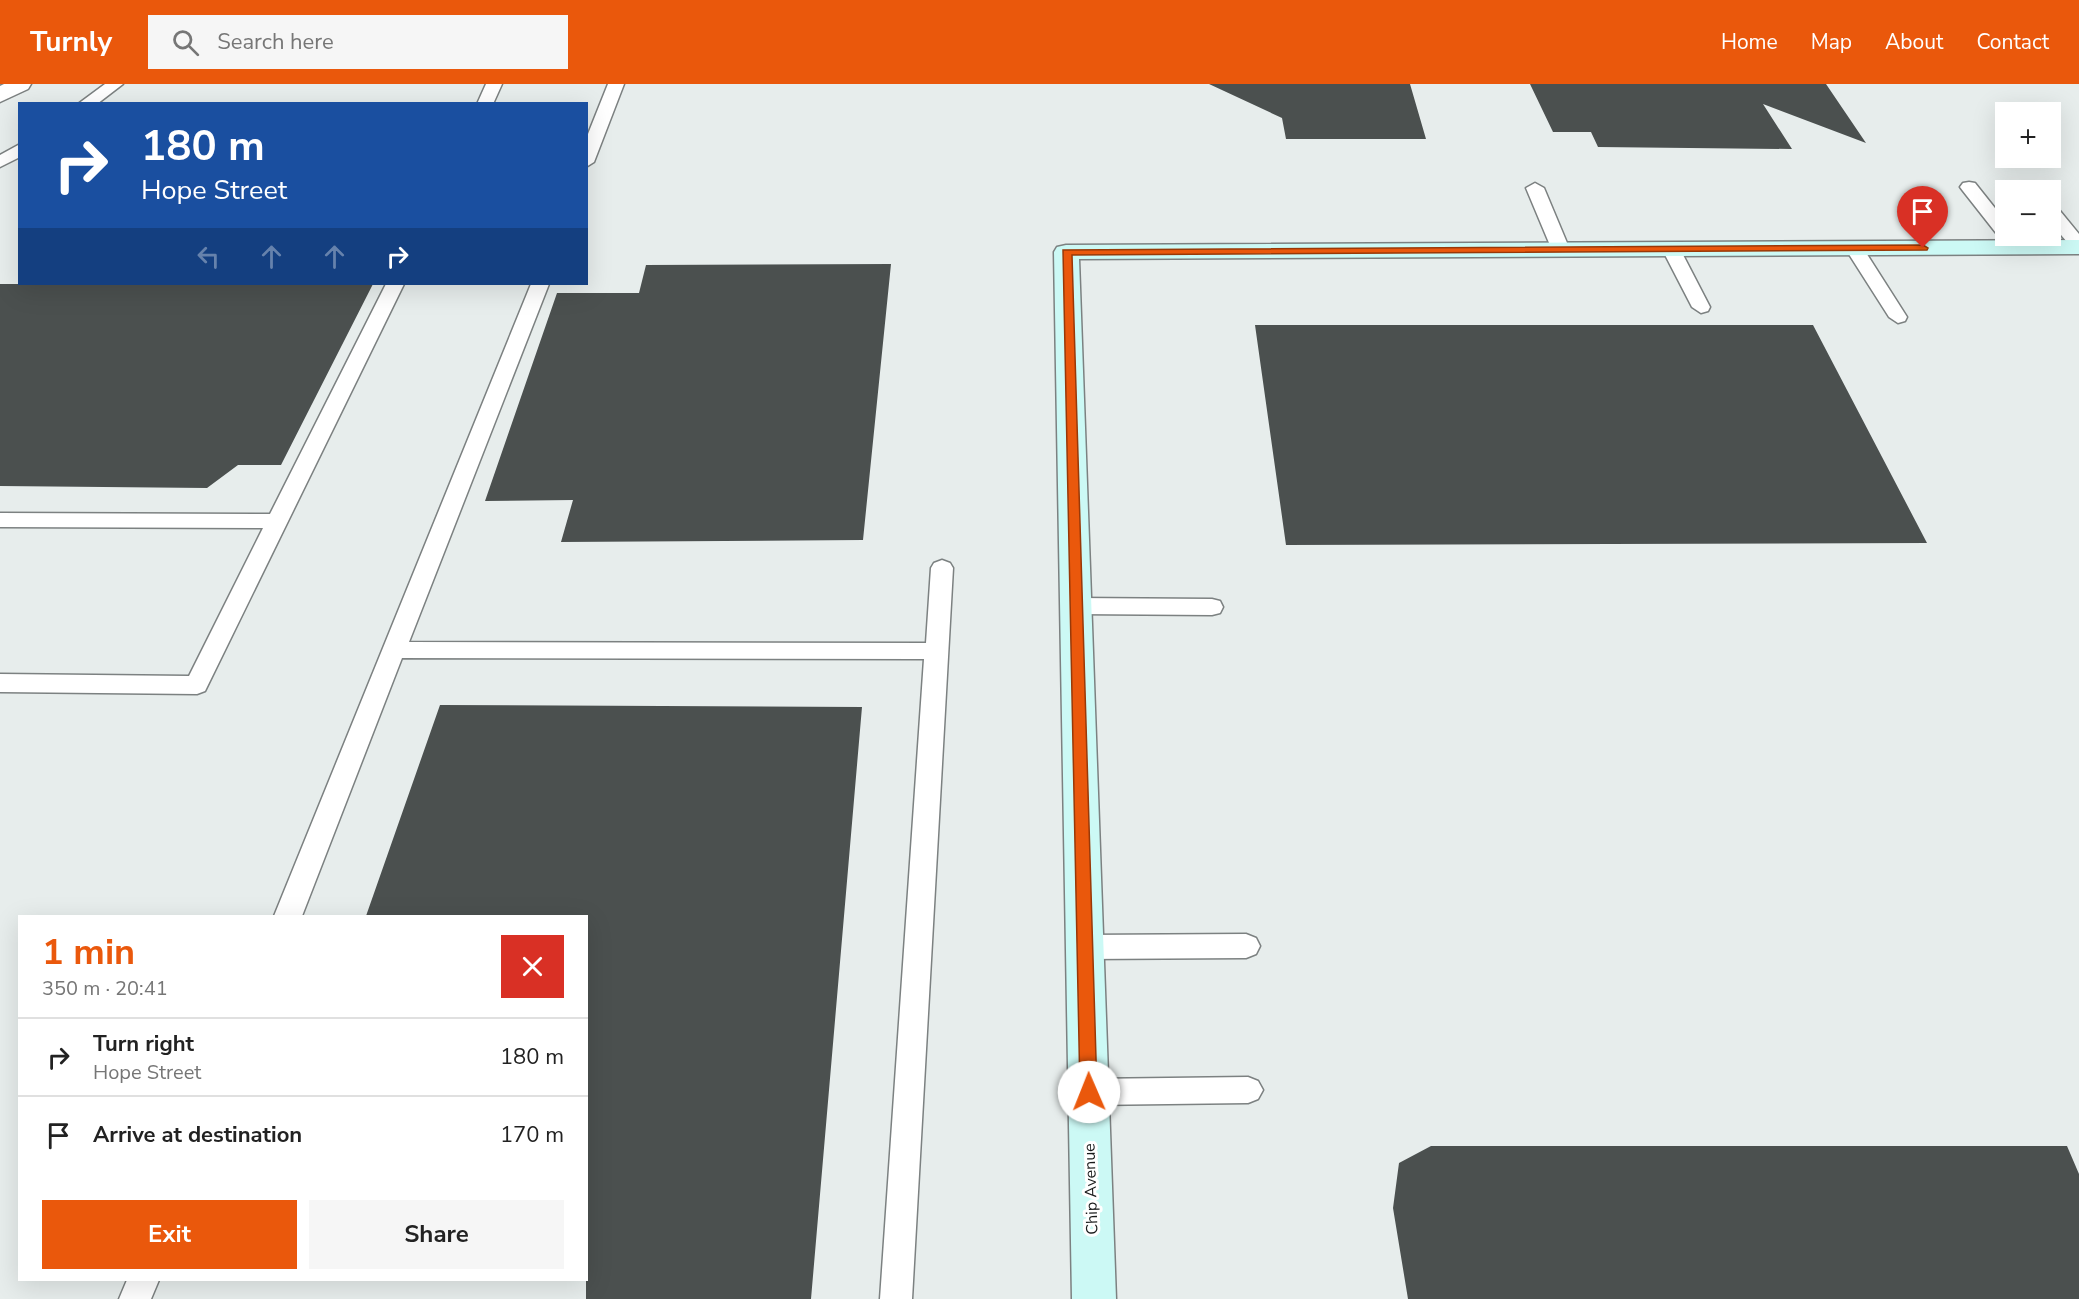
<!DOCTYPE html>
<html lang="en">
<head>
<meta charset="utf-8">
<style>
  :root { --surface:#fff; --page:#f6f6f6; --text:#222; --muted:#767676; --line:#e0e0e0; --accent:#ea580c }
  body { margin:0; font-family:"Nunito Sans",sans-serif; background:var(--page); color:var(--text); height:100vh; display:flex; flex-direction:column; font-size:22px; white-space:nowrap }
  * { box-sizing:border-box; margin:0 }
  p { font-size:20px; color:var(--muted) }
  .icon { flex:none; width:33px; height:33px; fill:none; stroke:currentColor; stroke-width:2; stroke-linecap:round; stroke-linejoin:round }
  .map { position:relative; flex:1; overflow:hidden }
  .details { position:absolute; left:18px; top:831px; width:570px; height:366px; display:flex; flex-direction:column; background:var(--surface); border-radius:0px; box-shadow:0 6px 24px #0002 }
  .details>* { flex:none }
  .banner { position:absolute; left:18px; top:18px; width:570px; height:183px; border-radius:0px; box-shadow:0 6px 24px #0002; background:#1a4fa0; color:#fff; overflow:hidden }
  .buttons { position:absolute; left:1995px; top:18px; display:grid; gap:12px }
  .buttons a { display:grid; place-items:center; width:66px; height:66px; border-radius:0px; background:var(--surface); box-shadow:0 6px 24px #0002; font-size:30px }
  .pin { position:absolute; display:grid; place-items:center; width:51px; height:51px; color:#fff; margin:-62px -26px; border-radius:50% 50% 50% 0; rotate:-45deg; box-shadow:0 0 6px #0007 }
  .pin .icon { rotate:45deg }
  .me { position:absolute; width:66px; margin:-33px; rotate:359deg; stroke-linejoin:round; filter:drop-shadow(0 0 4px #0008) }
  .turn { display:flex; align-items:center; gap:21px; height:126px; padding:0 24px; font-size:27px }
  .turn .icon { width:78px; height:78px; stroke-width:2.5 }
  .turn b { display:block; font-size:42px; line-height:51px }
  .lanes { display:flex; align-items:center; height:57px; padding:0 24px; background:#0003; justify-content:center; gap:30px; direction:ltr }
  .lanes .off { opacity:.35 }
  .round { display:grid; place-items:center; flex:none; width:63px; height:63px; border-radius:0px; background:var(--page) }
  .headline { display:flex; align-items:center; justify-content:space-between; height:102px; padding:0 24px }
  h1 { font-size:36px; font-weight:700; line-height:45px; color:var(--accent) }
  .button { display:flex; gap:12px; margin-top:auto; padding:12px 24px }
  .button a { flex:1; height:69px; border-radius:0px; background:var(--accent); color:#fff; font-size:24px; font-weight:700; line-height:69px; text-align:center }
  .button a+a { background:var(--page); color:var(--text) }
  ul { padding:0; list-style:none }
  li { display:flex; align-items:center; gap:18px; height:78px; padding:0 24px; border-top:2px solid var(--line) }
  li div { flex:1 }
  li b { display:block; font-size:22px }
  li em { font-style:normal }
  header { display:flex; align-items:center; gap:36px; box-sizing:border-box; height:84px; padding:0 30px; background:var(--accent); color:#fff }
  header strong { font-size:28px }
  nav { display:flex; gap:33px; margin-inline-start:auto; font-size:21px }
  .search { width:420px; height:54px; background:var(--page); display:flex; align-items:center; gap:15px; box-sizing:border-box; padding:0 21px; border-radius:0px; color:var(--muted); font-size:22px }
  .map>svg:first-child { display:block }
</style>
</head>
<body>
<header>
<strong>Turnly</strong>
<div class="search"><svg class="icon" aria-label="search" viewBox="0 0 24 24"><circle cx="10" cy="10" r="6"/><path d="M15 15l6 6"/></svg>Search here</div>
<nav><a>Home</a><a>Map</a><a>About</a><a>Contact</a></nav>
</header>
<div class="map">
<svg width="2079" height="1215" viewBox="0 0 2079 1215">
  <rect width="100%" height="100%" fill="#e7edec"/>
  <path fill="#4b504f" d="M 1209,0 L 1410,0 L 1426,55 L 1286,55 L 1282,34 Z
    M 1530,0 L 1826,0 L 1866,59 L 1763,20 L 1792,65 L 1598,63 L 1591,48 L 1553,48 Z
    M 891,180 L 863,456 L 561,458 L 573,416 L 485,417 L 557,209 L 639,209 L 646,181 Z
    M 0,200 L 373,200 L 281,381 L 238,381 L 207,404 L 0,402 Z
    M 1255,241 L 1813,241 L 1927,459 L 1286,461 Z
    M 440,621 L 862,623 L 811,1215 L 586,1215 L 586,832 L 366,832 Z
    M 1431,1062 L 2067,1062 L 2079,1090 L 2079,1215 L 1408,1215 L 1393,1124 L 1399,1079 Z"/>
  <g fill="none" stroke-linecap="round" stroke-linejoin="round">
    <defs>
      <path id="lane" d="M 105,0 L 123,0 L 97,20 L 78,20 Z
        M 486,0 L 502,0 L 493,20 L 477,20 Z
        M 608,0 L 624,0 L 594,78 L 586,83 L 586,55 Z
        M 20,60 L 20,73 L 0,83 L 0,71 Z
        M 1969,98 L 1975,99 L 2006,138 L 2006,152 L 2014,152 L 2012,154 L 2000,154 L 1963,107 L 1960,103 L 1963,99 Z
        M 1535,99 L 1544,104 L 1570,166 L 1567,170 L 1561,171 L 1552,166 L 1526,104 Z
        M 2032,99 L 2038,100 L 2042,106 L 2025,106 L 2026,100 Z
        M 2050,121 L 2056,122 L 2079,150 L 2079,166 L 2073,165 L 2050,138 Z
        M 1854,159 L 1863,164 L 1907,233 L 1905,237 L 1898,239 L 1889,233 L 1845,164 Z
        M 1671,160 L 1680,165 L 1710,223 L 1708,227 L 1701,229 L 1692,223 L 1662,165 Z
        M 386,200 L 404,200 L 205,607 L 197,610 L 0,608 L 0,590 L 189,592 L 263,444 L 0,443 L 0,429 L 270,430 Z
        M 531,200 L 549,200 L 409,558 L 926,559 L 931,484 L 934,479 L 942,476 L 950,479 L 953,484 L 912,1215 L 880,1215 L 924,575 L 402,574 L 302,832 L 274,832 Z
        M 1076,514 L 1212,515 L 1220,517 L 1223,523 L 1220,529 L 1212,531 L 1076,530 L 1068,528 L 1065,522 L 1068,516 Z
        M 1246,850 L 1256,854 L 1260,862 L 1256,870 L 1246,874 L 1085,875 L 1075,871 L 1071,863 L 1075,855 L 1085,851 Z
        M 1248,993 L 1258,997 L 1263,1006 L 1258,1015 L 1248,1019 L 1089,1021 L 1079,1017 L 1074,1008 L 1079,999 L 1089,995 Z
        M 127,1196 L 159,1196 L 151,1215 L 119,1215 Z"/>
      <path id="street" d="M 4,0 L 31,0 L 28,5 L 0,18 L 0,2 Z"/>
      <path id="secondary" d="M 2079,156 L 2079,170 L 1079,175 L 1116,1215 L 1072,1215 L 1054,168 L 1057,163 L 1066,161 Z"/>
    </defs>
    <use href="#lane" stroke="#7c8181" stroke-width="3"/>
    <use href="#street" stroke="#7c8181" stroke-width="3"/>
    <use href="#secondary" stroke="#7c8181" stroke-width="3"/>
    <use href="#lane" fill="#fff" fill-rule="evenodd"/>
    <use href="#street" fill="#fff" fill-rule="evenodd"/>
    <use href="#secondary" fill="#ccf9f5" fill-rule="evenodd"/>
  </g>
  <path fill="#ea580c" stroke="#983908" stroke-width="1.5" d="M 1923,161 L 1928,164 L 1927,166 L 1072,171 L 1097,1008 L 1094,1013 L 1089,1015 L 1083,1013 L 1080,1008 L 1063,166 Z"/>
  <g text-anchor="middle" dominant-baseline="central" stroke-width="6" stroke-linejoin="round" paint-order="stroke">
    <g font-size="16" fill="#181a1a" stroke="#fff">
      <text transform="translate(1091 1105) rotate(-92)">Chip Avenue</text>
    </g>
  </g>
</svg>
<div class="buttons">
<a>+</a>
<a>−</a>
</div>
<div class="pin" style="left:1923px;top:164px;background:#d93025"><svg class="icon" aria-label="arrive" viewBox="0 0 24 24"><path d="M6 21V4h12l-3 4 3 4H6"/></svg></div>
<svg class="me" style="left:1089px;top:1008px" viewBox="-20 -20 40 40"><circle r="19" fill="#fff"/><path d="M0-13L10 11 0 6-10 11z" fill="#ea580c"/></svg>
<div class="banner">
<div class="turn"><svg class="icon" aria-label="right" viewBox="0 0 24 24"><path d="M7 20v-9h11M14 6l5 5-5 5"/></svg><div><b>180 m</b>Hope Street</div></div>
<div class="lanes"><svg class="icon off" aria-label="left" viewBox="0 0 24 24"><path d="M17 20v-9H6M10 6l-5 5 5 5"/></svg><svg class="icon off" aria-label="ahead" viewBox="0 0 24 24"><path d="M12 20V5M6 11l6-6 6 6"/></svg><svg class="icon off" aria-label="ahead" viewBox="0 0 24 24"><path d="M12 20V5M6 11l6-6 6 6"/></svg><svg class="icon" aria-label="right" viewBox="0 0 24 24"><path d="M7 20v-9h11M14 6l5 5-5 5"/></svg></div>
</div>
<section class="details">
<div class="headline"><div><h1>1 min</h1><p>350 m · 20:41</p></div><a class="round" style="background:#d93025;color:#fff"><svg class="icon" aria-label="close" viewBox="0 0 24 24"><path d="M6 6l12 12M18 6L6 18"/></svg></a></div>
<ul>
<li><svg class="icon" aria-label="right" viewBox="0 0 24 24"><path d="M7 20v-9h11M14 6l5 5-5 5"/></svg><div><b>Turn right</b><p>Hope Street</p></div><em>180 m</em></li>
<li><svg class="icon" aria-label="arrive" viewBox="0 0 24 24"><path d="M6 21V4h12l-3 4 3 4H6"/></svg><div><b>Arrive at destination</b></div><em>170 m</em></li>
</ul>
<div class="button"><a>Exit</a><a>Share</a></div>
</section>
</div>
</body>
</html>
